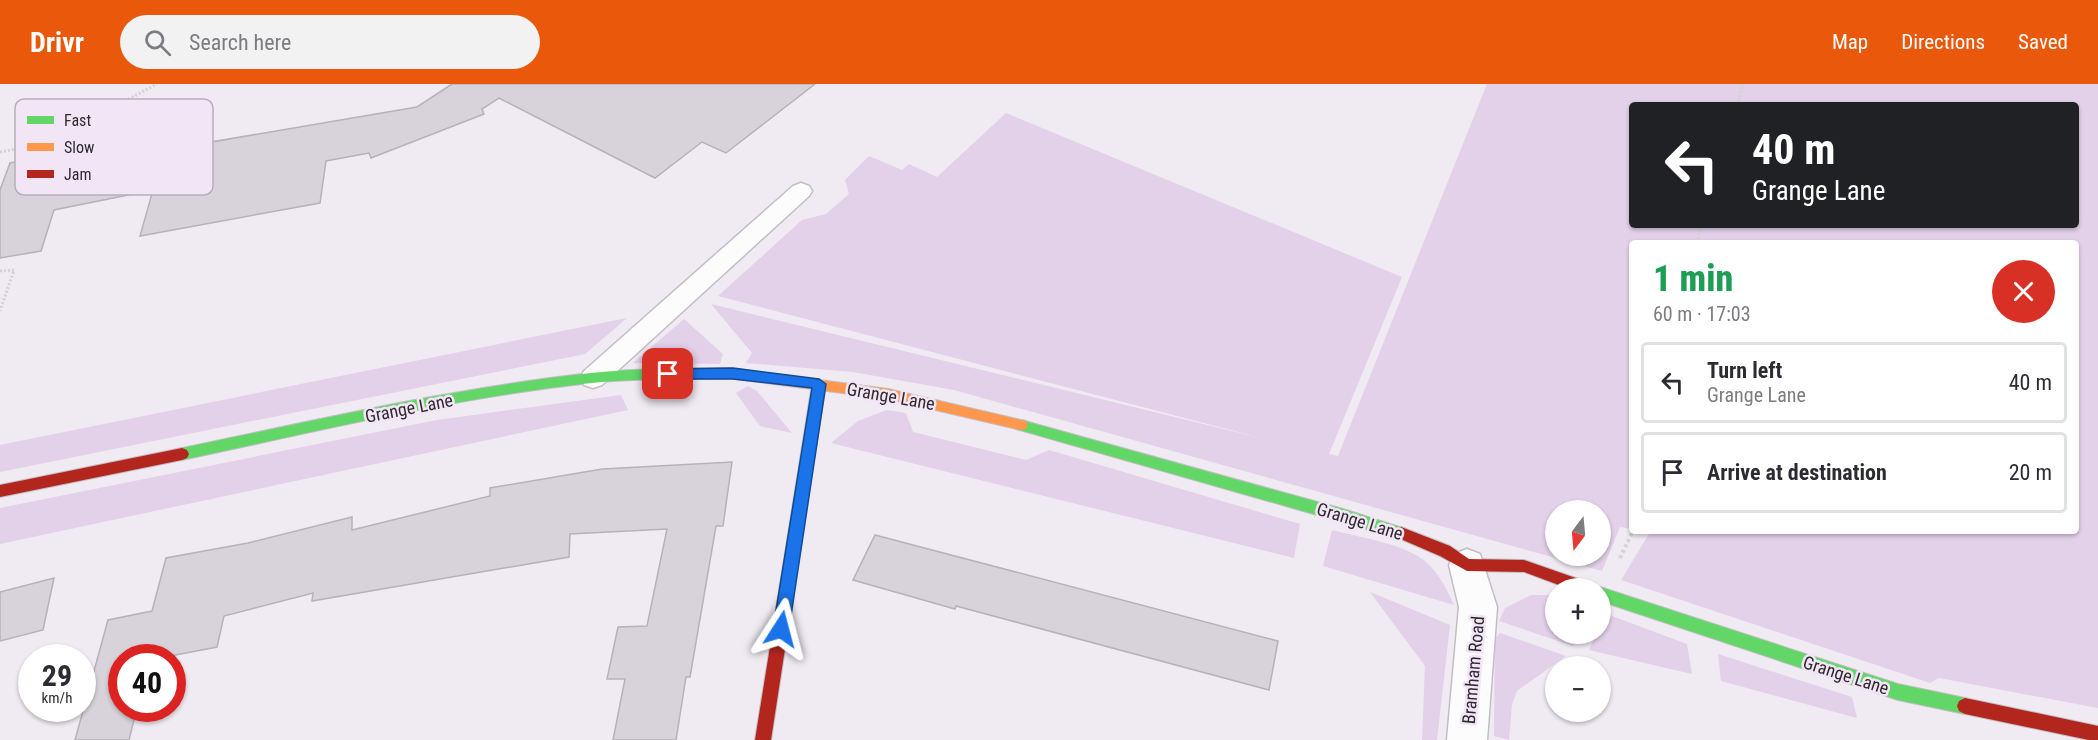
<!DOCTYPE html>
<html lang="en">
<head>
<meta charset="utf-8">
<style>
  :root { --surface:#fff; --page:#f2f2f3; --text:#2b2b33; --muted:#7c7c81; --line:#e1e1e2; --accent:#ea580c }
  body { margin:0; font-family:"Roboto Condensed",sans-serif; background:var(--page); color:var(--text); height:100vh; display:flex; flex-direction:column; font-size:22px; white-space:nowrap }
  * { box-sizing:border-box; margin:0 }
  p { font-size:20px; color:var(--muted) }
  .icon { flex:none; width:33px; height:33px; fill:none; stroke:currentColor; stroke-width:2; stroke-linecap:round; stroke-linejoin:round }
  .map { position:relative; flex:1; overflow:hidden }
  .drawer { position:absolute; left:1629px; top:156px; width:450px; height:294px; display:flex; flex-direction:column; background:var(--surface); border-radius:6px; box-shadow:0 2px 4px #0004 }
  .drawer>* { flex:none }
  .banner { position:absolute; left:1629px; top:18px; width:450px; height:126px; border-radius:6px; box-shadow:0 2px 4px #0004; background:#202124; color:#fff; overflow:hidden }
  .needle { width:39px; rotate:196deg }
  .controls { position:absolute; left:1545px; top:416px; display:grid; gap:12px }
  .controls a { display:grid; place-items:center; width:66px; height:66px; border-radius:50%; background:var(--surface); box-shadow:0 2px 4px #0004; font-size:30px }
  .speed { position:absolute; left:18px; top:560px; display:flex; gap:12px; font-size:30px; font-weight:700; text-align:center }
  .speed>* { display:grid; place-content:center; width:78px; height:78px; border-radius:50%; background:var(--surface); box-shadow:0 2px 4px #0004; line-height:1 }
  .speed small { font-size:15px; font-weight:400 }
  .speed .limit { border:9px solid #d22; background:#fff; color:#111 }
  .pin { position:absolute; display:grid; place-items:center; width:51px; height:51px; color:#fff; margin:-26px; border-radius:12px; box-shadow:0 3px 9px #0006 }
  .me { position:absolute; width:66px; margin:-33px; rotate:9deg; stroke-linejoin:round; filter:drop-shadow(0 0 4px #0008) }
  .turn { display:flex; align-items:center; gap:21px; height:126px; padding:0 24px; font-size:27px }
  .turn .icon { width:78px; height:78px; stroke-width:2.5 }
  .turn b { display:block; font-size:42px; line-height:51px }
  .round { display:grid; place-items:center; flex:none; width:63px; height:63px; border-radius:32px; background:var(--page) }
  .head { display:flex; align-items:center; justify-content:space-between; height:102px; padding:0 24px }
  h1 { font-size:36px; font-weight:800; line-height:45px; color:#1e9e55 }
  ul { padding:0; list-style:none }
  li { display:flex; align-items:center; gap:18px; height:81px; margin:0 12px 9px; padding:0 12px; border:3px solid var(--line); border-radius:6px }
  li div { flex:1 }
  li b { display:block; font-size:22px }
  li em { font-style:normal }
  header { display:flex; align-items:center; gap:36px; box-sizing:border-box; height:84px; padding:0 30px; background:var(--accent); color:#fff }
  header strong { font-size:28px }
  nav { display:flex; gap:33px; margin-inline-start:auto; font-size:21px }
  .search { width:420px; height:54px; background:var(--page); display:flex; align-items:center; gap:15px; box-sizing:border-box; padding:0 21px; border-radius:33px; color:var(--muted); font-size:22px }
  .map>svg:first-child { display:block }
</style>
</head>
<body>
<header>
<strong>Drivr</strong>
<div class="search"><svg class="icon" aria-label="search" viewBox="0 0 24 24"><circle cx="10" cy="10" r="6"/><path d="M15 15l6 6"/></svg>Search here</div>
<nav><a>Map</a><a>Directions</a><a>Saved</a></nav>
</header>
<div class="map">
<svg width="2098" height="656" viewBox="0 0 2098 656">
  <rect width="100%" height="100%" fill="#f0eaf2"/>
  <path fill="#e3d0e9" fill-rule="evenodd" d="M 1487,0 L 2098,0 L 2098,624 L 1939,594 L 1930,599 L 1621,496 L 1649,450 L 1640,447 L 2076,447 L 2076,159 L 1632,159 L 1632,445 L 1620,443 L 1602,487 L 954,306 L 853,288 L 746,279 L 752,269 L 711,220 L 1269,356 L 718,212 L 802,136 L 826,130 L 849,110 L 845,96 L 869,72 L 902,86 L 909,80 L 937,93 L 1006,29 L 1402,193 L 1329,370 L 1338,372 ZM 1632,21 L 2076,21 L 2076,141 L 1632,141 ZM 1556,426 L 1600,426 L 1600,471 L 1556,471 Z
    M 627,234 L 585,270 L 0,388 L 0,361 Z
    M 684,235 L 723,270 L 720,280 L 633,279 Z
    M 748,302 L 757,307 L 792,349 L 760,342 L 736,309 Z
    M 621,311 L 628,326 L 0,460 L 0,424 L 437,336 Z
    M 887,326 L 906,329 L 913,348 L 1026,376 L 1049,366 L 1300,440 L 1294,474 L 831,359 L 858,337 Z
    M 1332,446 C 1358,453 1406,460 1426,478 C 1439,489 1447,506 1454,521 L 1323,482 Z
    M 1370,508 L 1450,541 L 1437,656 L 1422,656 L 1425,582 Z
    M 1531,511 L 1548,511 L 1555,514 L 1556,549 L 1579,549 L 1573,562 L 1499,537 L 1505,524 Z
    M 1604,529 L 1687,560 L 1692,590 L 1589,566 L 1596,549 L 1600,549 L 1601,537 Z
    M 1500,549 L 1566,572 L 1517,607 L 1512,620 L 1509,656 L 1494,652 L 1495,555 Z
    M 1718,570 L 1852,613 L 1857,634 L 1721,597 Z"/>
  <path fill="#d8d3da" stroke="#b7b2b8" stroke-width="1.5" d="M 452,0 L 815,0 L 726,69 L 702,58 L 655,94 L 499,14 L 482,25 L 484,30 L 371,74 L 369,69 L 326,77 L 320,119 L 140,152 L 153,106 L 54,126 L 41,167 L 0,174 L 0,106 L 10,79 L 74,67 L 70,82 L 417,23 Z
    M 732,378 L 723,442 L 716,442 L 690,593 L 686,593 L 676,656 L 613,656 L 625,595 L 607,595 L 618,543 L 647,542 L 667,445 L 570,450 L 569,473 L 312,517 L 313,509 L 224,532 L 217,563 L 165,573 L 122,573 L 122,624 L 137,624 L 129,656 L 75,656 L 108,536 L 152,527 L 166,474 L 248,459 L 352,433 L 352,446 L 490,412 L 490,404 L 602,385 Z
    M 875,451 L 1278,557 L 1269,606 L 956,522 L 955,525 L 853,496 Z
    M 54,494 L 43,546 L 0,557 L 0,508 Z"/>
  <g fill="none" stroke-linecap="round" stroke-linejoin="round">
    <defs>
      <path id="lane" d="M 801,99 L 809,102 L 812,107 L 809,112 L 602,301 L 593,304 L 584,301 L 580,294 L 584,287 L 793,102 Z"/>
      <path id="street" d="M 1467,465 L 1480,470 L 1497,523 L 1487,656 L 1447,656 L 1459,523 L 1449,481 L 1454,470 Z"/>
      <path id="fast" d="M 728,284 L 735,289 L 728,294 C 682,296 636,294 591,299 C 453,314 318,347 182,376 L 177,374 L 175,370 L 177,366 L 182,364 C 318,336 453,304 591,289 C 636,284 682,285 728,284 Z
        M 819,295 L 826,300 L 811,395 L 809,399 L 804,401 L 799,399 L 797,395 L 812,300 Z
        M 1021,336 L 1343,425 L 1406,445 L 1408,449 L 1406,453 L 1401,455 L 1016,345 L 1014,341 L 1016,337 Z
        M 1600,503 L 1898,600 L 1965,614 L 1971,617 L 1973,622 L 1971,627 L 1965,630 L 1898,616 L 1600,517 L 1600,504 L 1598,504 Z"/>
      <path id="slow" d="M 728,284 L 888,305 L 1021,336 L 1026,337 L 1028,341 L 1026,345 L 1021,346 L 888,315 L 728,294 L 721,289 Z"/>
      <path id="jam" d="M 182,364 L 187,366 L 189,370 L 187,374 L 182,376 L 0,413 L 0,401 Z
        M 804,389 L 809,391 L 811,395 L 771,656 L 755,656 L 797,395 L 799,391 Z
        M 1401,443 L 1450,462 L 1469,475 L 1524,476 L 1590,499 L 1593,504 L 1567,504 L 1524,488 L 1467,487 L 1440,472 L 1396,453 L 1394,449 L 1396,445 Z
        M 1965,614 L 2098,642 L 2098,656 L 2089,656 L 1965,630 L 1959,627 L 1957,622 L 1959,617 Z"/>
    </defs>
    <use href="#lane" stroke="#c3bec4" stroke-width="3"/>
    <use href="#street" stroke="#c3bec4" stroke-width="3"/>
    <use href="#fast" stroke="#c3bec4" stroke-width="2"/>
    <use href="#slow" stroke="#c3bec4" stroke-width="2"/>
    <use href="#jam" stroke="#c3bec4" stroke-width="2"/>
    <path stroke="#d4d2d5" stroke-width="3" stroke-dasharray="2 2" stroke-linecap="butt" d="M 1738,21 L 1742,0
      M 0,68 L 44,60 L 157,0
      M 1697,159 L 1702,141
      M 0,187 L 14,186 L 0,227"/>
    <path stroke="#d4d2d5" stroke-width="4" stroke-dasharray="3 3" stroke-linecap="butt" d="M 1620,474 L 1633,447"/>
    <use href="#lane" fill="#fdfcfd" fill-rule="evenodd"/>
    <use href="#street" fill="#fdfcfd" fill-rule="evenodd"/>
    <use href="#fast" fill="#63d668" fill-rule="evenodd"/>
    <use href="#slow" fill="#ff974d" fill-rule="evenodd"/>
    <use href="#jam" fill="#b3261e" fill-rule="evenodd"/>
  </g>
  <path fill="#1a73e8" stroke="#114b97" stroke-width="1.5" d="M 733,284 L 819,295 L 826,300 L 789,545 L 786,550 L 781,552 L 775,550 L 773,545 L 812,304 L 733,295 L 668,295 L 661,290 L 668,285 Z"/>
  <g text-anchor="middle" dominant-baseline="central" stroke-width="5" stroke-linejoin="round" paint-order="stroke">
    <g font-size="18" fill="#2f2a30" stroke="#f2e6f6">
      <text transform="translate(891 312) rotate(10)">Grange Lane</text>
      <text transform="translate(409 324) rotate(-11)">Grange Lane</text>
      <text transform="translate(1360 437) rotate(17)">Grange Lane</text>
      <text transform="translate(1473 586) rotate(-85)">Bramham Road</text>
      <text transform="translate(1846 591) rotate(18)">Grange Lane</text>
    </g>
  </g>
  <rect x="15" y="15" width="198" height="96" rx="9" fill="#f2e6f6" stroke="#b8aebb" stroke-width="1.5"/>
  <rect x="27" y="32" width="27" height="8" fill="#63d668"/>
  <rect x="27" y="59" width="27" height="8" fill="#ff974d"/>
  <rect x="27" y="86" width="27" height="8" fill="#b3261e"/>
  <g font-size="16" fill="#2f2a30">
    <text x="64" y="42">Fast</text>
    <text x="64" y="69">Slow</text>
    <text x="64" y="96">Jam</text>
  </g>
</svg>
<div class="controls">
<a><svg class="needle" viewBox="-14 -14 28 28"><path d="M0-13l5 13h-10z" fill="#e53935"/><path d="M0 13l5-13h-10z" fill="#7c7c81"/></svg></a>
<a>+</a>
<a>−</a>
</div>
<div class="speed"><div>29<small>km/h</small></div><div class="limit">40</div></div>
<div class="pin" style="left:668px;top:290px;background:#d93025"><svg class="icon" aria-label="arrive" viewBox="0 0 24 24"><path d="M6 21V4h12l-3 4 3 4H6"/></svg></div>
<svg class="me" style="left:781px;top:545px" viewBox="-20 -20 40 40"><path d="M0-17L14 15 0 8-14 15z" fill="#1a73e8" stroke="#fff" stroke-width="4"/></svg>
<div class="banner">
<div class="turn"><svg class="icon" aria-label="left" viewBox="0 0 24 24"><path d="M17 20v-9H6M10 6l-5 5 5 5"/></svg><div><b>40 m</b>Grange Lane</div></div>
</div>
<section class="drawer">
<div class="head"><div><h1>1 min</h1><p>60 m · 17:03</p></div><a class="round" style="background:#d93025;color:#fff"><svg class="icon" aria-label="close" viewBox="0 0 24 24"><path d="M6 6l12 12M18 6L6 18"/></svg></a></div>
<ul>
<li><svg class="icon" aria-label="left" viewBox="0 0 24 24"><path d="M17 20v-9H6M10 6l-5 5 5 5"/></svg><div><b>Turn left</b><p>Grange Lane</p></div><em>40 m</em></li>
<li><svg class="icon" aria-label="arrive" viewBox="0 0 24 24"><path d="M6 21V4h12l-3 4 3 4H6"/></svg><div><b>Arrive at destination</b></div><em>20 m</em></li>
</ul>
</section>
</div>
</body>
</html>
